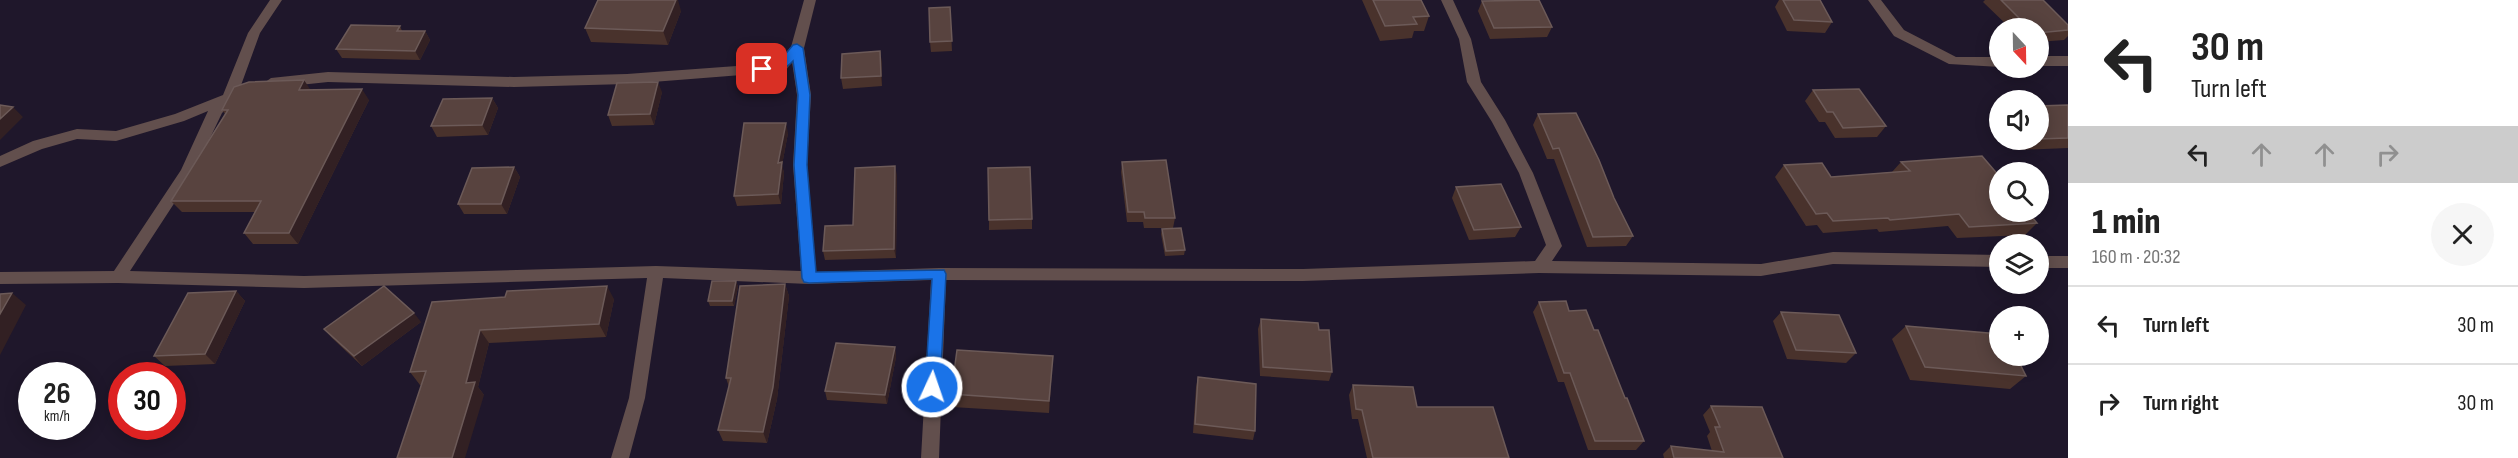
<!DOCTYPE html>
<html lang="en">
<head>
<meta charset="utf-8">
<style>
  :root { --surface:#fff; --page:#f6f6f6; --text:#222; --muted:#767676; --line:#e0e0e0 }
  body { margin:0; font-family:"Sofia Sans Condensed",sans-serif; background:var(--page); color:var(--text); height:100vh; display:flex; flex-direction:column; font-size:22px; white-space:nowrap }
  * { box-sizing:border-box; margin:0 }
  p { font-size:20px; color:var(--muted) }
  .icon { flex:none; width:33px; height:33px; fill:none; stroke:currentColor; stroke-width:2; stroke-linecap:round; stroke-linejoin:round }
  .map { position:relative; flex:1; overflow:hidden }
  .details { display:flex; flex-direction:column; background:var(--surface); width:450px }
  .details>* { flex:none }
  .top-card { background:#fff; color:var(--text); overflow:hidden }
  .needle { width:39px; rotate:158deg }
  .controls { position:absolute; left:1989px; top:18px; display:grid; gap:12px }
  .controls a { display:grid; place-items:center; width:60px; height:60px; border-radius:50%; background:var(--surface); box-shadow:0 3px 15px #0003; font-size:30px }
  .speed { position:absolute; left:18px; top:362px; display:flex; gap:12px; font-size:30px; font-weight:700; text-align:center }
  .speed>* { display:grid; place-content:center; width:78px; height:78px; border-radius:50%; background:var(--surface); box-shadow:0 3px 15px #0003; line-height:1 }
  .speed small { font-size:15px; font-weight:400 }
  .speed .limit { border:9px solid #d22; background:#fff; color:#111 }
  .pin { position:absolute; display:grid; place-items:center; width:51px; height:51px; color:#fff; margin:-26px; border-radius:12px; box-shadow:0 3px 9px #0006 }
  .me { position:absolute; width:66px; margin:-33px; rotate:3deg; stroke-linejoin:round; filter:drop-shadow(0 0 4px #0008) }
  .turn { display:flex; align-items:center; gap:21px; height:126px; padding:0 24px; font-size:27px }
  .turn .icon { width:78px; height:78px; stroke-width:2.5 }
  .turn b { display:block; font-size:42px; line-height:51px }
  .lanes { display:flex; align-items:center; height:57px; padding:0 24px; background:#0003; justify-content:center; gap:30px; direction:ltr }
  .lanes .off { opacity:.35 }
  .round { display:grid; place-items:center; flex:none; width:63px; height:63px; border-radius:32px; background:var(--page) }
  .head { display:flex; align-items:center; justify-content:space-between; height:102px; padding:0 24px }
  h1 { font-size:36px; font-weight:800; line-height:45px }
  ul { padding:0; list-style:none }
  li { display:flex; align-items:center; gap:18px; height:78px; padding:0 24px; border-top:2px solid var(--line) }
  li div { flex:1 }
  li b { display:block; font-size:22px }
  li em { font-style:normal }
  main { display:flex; flex:1; min-height:0 }
  .map>svg:first-child { display:block }
</style>
</head>
<body>
<main>
<div class="map">
<svg width="2068" height="458" viewBox="0 0 2068 458">
  <rect width="100%" height="100%" fill="#1f172b"/>
  <g fill="none" stroke-linecap="round" stroke-linejoin="round">
    <path fill="#624f4d" fill-rule="evenodd" d="M 270,0 L 282,0 L 260,33 L 240,88 L 248,85 L 255,90 L 253,93 L 233,102 L 222,113 L 192,176 L 130,271 L 304,276 L 656,266 L 801,271 L 793,165 L 797,95 L 792,62 L 786,70 L 781,72 L 627,84 L 514,87 L 328,82 L 271,88 L 264,83 L 271,78 L 328,72 L 514,77 L 627,74 L 777,63 L 791,47 L 804,0 L 816,0 L 804,48 L 811,95 L 807,165 L 816,272 L 939,268 L 1303,269 L 1535,261 L 1546,245 L 1519,173 L 1492,122 L 1467,82 L 1459,39 L 1441,0 L 1453,0 L 1471,39 L 1481,82 L 1505,120 L 1533,173 L 1562,246 L 1552,261 L 1761,264 L 1833,252 L 2000,255 L 2000,267 L 1833,264 L 1761,276 L 1539,273 L 1303,281 L 946,280 L 939,458 L 921,458 L 931,280 L 809,284 L 663,278 L 645,398 L 629,458 L 611,458 L 629,398 L 647,278 L 304,288 L 118,283 L 0,284 L 0,272 L 114,271 L 181,170 L 208,111 L 184,121 L 116,141 L 77,139 L 42,149 L 0,167 L 0,156 L 33,141 L 77,129 L 116,131 L 175,114 L 223,95 L 248,33 Z
      M 1868,0 L 1881,0 L 1904,30 L 1956,57 L 2000,57 L 2000,67 L 1949,64 L 1894,36 Z
      M 2038,56 L 2068,56 L 2068,66 L 2038,66 Z
      M 2038,256 L 2068,256 L 2068,268 L 2038,268 Z"/>
  </g>
  <path fill="#49322c" d="M 1362,0 L 1421,0 L 1429,16 L 1424,31 L 1414,31 L 1412,38 L 1380,41 Z
    M 1779,0 L 1820,0 L 1832,22 L 1825,33 L 1787,31 L 1775,7 Z
    M 1985,0 L 2043,0 L 2068,25 L 2068,36 L 2064,40 L 2038,42 L 2038,28 L 2010,28 L 1983,2 Z
    M 1482,1 L 1552,27 L 1547,37 L 1490,39 L 1478,11 Z
    M 950,7 L 952,51 L 931,52 L 930,42 Z
    M 681,11 L 668,45 L 591,42 L 585,28 Z
    M 400,26 L 402,31 L 425,31 L 430,40 L 420,60 L 342,58 L 336,49 Z
    M 882,62 L 882,86 L 843,89 L 841,78 Z
    M 311,90 L 369,100 L 298,244 L 253,244 L 244,233 L 255,212 L 182,212 L 171,201 L 225,114 L 222,110 Z
    M 1813,90 L 1886,126 L 1877,137 L 1835,138 L 1825,122 L 1819,122 L 1805,101 Z
    M 662,92 L 654,125 L 612,126 L 608,115 Z
    M 492,98 L 498,108 L 488,135 L 437,137 L 431,126 Z
    M 2068,105 L 2068,148 L 2016,150 L 2008,140 L 2038,140 L 2038,106 Z
    M 2000,109 L 2000,129 L 1991,118 Z
    M 1538,114 L 1614,198 L 1633,236 L 1626,246 L 1587,247 L 1554,159 L 1547,159 L 1533,125 Z
    M 788,133 L 782,165 L 784,173 L 781,204 L 737,206 L 734,196 Z
    M 1122,162 L 1175,218 L 1173,228 L 1144,228 L 1143,222 L 1127,222 L 1121,172 Z
    M 1901,162 L 2037,223 L 2025,235 L 1957,238 L 1948,226 L 1879,232 L 1877,229 L 1823,233 L 1817,225 L 1806,226 L 1775,177 L 1784,165 L 1831,177 L 1892,172 Z
    M 514,167 L 520,177 L 507,214 L 464,214 L 458,204 Z
    M 897,175 L 896,258 L 825,260 L 823,251 L 853,225 Z
    M 1456,187 L 1521,227 L 1515,237 L 1469,240 L 1452,198 Z
    M 1032,219 L 1032,229 L 989,230 L 989,220 Z
    M 1162,229 L 1185,250 L 1184,255 L 1165,256 L 1161,234 Z
    M 736,281 L 738,287 L 734,306 L 710,306 L 708,301 Z
    M 785,284 L 789,296 L 777,399 L 767,443 L 723,441 L 718,430 L 729,387 L 726,378 Z
    M 236,291 L 245,301 L 215,364 L 165,366 L 154,356 Z
    M 614,299 L 606,337 L 489,343 L 478,387 L 484,395 L 420,385 L 410,372 L 432,302 Z
    M 1539,302 L 1569,311 L 1625,398 L 1644,441 L 1636,450 L 1588,450 L 1564,382 L 1558,382 L 1533,312 Z
    M 1781,312 L 1856,353 L 1846,363 L 1787,359 L 1773,321 Z
    M 1261,319 L 1319,330 L 1332,372 L 1329,381 L 1260,376 L 1258,329 Z
    M 421,322 L 362,366 L 332,338 L 324,329 Z
    M 1906,326 L 2026,376 L 2010,389 L 1910,380 L 1892,339 Z
    M 895,347 L 896,357 L 887,404 L 827,400 L 825,391 Z
    M 1052,369 L 1049,413 L 952,407 L 951,394 Z
    M 1198,377 L 1255,431 L 1253,440 L 1193,433 L 1196,387 Z
    M 1353,385 L 1417,407 L 1509,458 L 1367,458 L 1358,419 L 1352,419 L 1349,395 Z
    M 1711,406 L 1783,458 L 1664,458 L 1663,454 L 1671,446 L 1712,451 L 1707,436 L 1710,432 L 1703,415 Z"/>
  <path fill="#322023" d="M 676,0 L 678,0 L 681,11 L 668,45 L 663,31 Z
    M 425,31 L 430,40 L 420,60 L 415,51 Z
    M 880,51 L 882,62 L 882,86 L 881,76 Z
    M 304,80 L 312,92 L 299,90 Z
    M 658,82 L 662,92 L 654,125 L 650,114 Z
    M 362,89 L 369,100 L 298,244 L 289,233 Z
    M 492,98 L 498,108 L 488,135 L 482,125 Z
    M 13,107 L 23,117 L 0,140 L 0,119 Z
    M 786,123 L 788,133 L 782,165 L 784,173 L 781,204 L 778,194 L 778,163 Z
    M 895,166 L 897,175 L 896,258 L 894,249 Z
    M 514,167 L 520,177 L 507,214 L 501,204 Z
    M 736,281 L 738,287 L 734,306 L 732,301 Z
    M 785,284 L 789,296 L 777,399 L 767,443 L 763,432 Z
    M 607,286 L 614,299 L 606,337 L 599,324 Z
    M 236,291 L 245,301 L 215,364 L 205,354 Z
    M 12,293 L 26,305 L 0,355 L 0,314 Z
    M 414,313 L 421,322 L 362,366 L 354,356 Z
    M 480,330 L 489,343 L 478,387 L 484,395 L 465,458 L 452,458 L 466,383 Z
    M 895,347 L 896,357 L 887,404 L 885,395 Z
    M 1053,356 L 1052,369 L 1049,413 L 1049,401 Z"/>
  <path fill="#58433f" stroke="#6c5a58" stroke-width="1.5" d="M 598,0 L 676,0 L 663,31 L 585,28 Z
    M 1373,0 L 1421,0 L 1429,16 L 1413,17 L 1417,24 L 1385,26 Z
    M 1539,0 L 1552,27 L 1494,28 L 1482,1 Z
    M 1783,0 L 1820,0 L 1832,22 L 1794,20 Z
    M 2001,0 L 2043,0 L 2068,25 L 2068,30 L 2038,33 L 2038,28 L 2029,28 Z
    M 950,7 L 952,41 L 930,42 L 929,8 Z
    M 351,25 L 400,26 L 397,31 L 425,31 L 415,51 L 336,49 Z
    M 880,51 L 881,76 L 841,78 L 842,54 Z
    M 304,80 L 299,90 L 362,89 L 289,233 L 244,233 L 261,201 L 171,201 L 228,110 L 222,110 L 234,87 L 249,82 Z
    M 658,82 L 650,114 L 608,115 L 617,83 Z
    M 1859,89 L 1886,126 L 1843,128 L 1833,112 L 1827,112 L 1813,90 Z
    M 492,98 L 482,125 L 431,126 L 443,99 Z
    M 0,105 L 13,107 L 0,119 Z
    M 2068,105 L 2068,138 L 2038,139 L 2038,106 Z
    M 1576,113 L 1599,160 L 1614,198 L 1633,236 L 1593,237 L 1559,148 L 1553,149 L 1538,114 Z
    M 744,123 L 786,123 L 778,163 L 782,162 L 778,194 L 734,196 Z
    M 1982,156 L 2000,177 L 2000,212 L 2028,212 L 2037,223 L 1969,227 L 1959,214 L 1890,220 L 1888,218 L 1833,221 L 1827,213 L 1816,214 L 1784,165 L 1822,163 L 1831,177 L 1910,171 L 1901,162 Z
    M 1166,160 L 1175,218 L 1145,218 L 1144,212 L 1128,212 L 1122,162 Z
    M 895,166 L 894,249 L 823,251 L 825,226 L 853,225 L 855,168 Z
    M 514,167 L 501,204 L 458,204 L 472,168 Z
    M 1030,167 L 1032,219 L 989,220 L 988,168 Z
    M 1501,184 L 1521,227 L 1474,230 L 1456,187 Z
    M 1181,228 L 1185,250 L 1166,251 L 1162,229 Z
    M 712,281 L 736,281 L 732,301 L 708,301 Z
    M 785,284 L 773,387 L 763,432 L 718,430 L 731,378 L 726,378 L 740,286 Z
    M 384,286 L 414,313 L 354,356 L 324,329 Z
    M 607,286 L 599,324 L 480,330 L 466,383 L 475,382 L 452,458 L 397,458 L 426,371 L 410,372 L 432,302 L 505,297 L 507,291 Z
    M 236,291 L 205,354 L 154,356 L 188,293 Z
    M 12,293 L 0,314 L 0,294 Z
    M 1566,301 L 1569,311 L 1586,310 L 1594,330 L 1598,330 L 1625,398 L 1627,398 L 1644,441 L 1595,441 L 1570,373 L 1564,373 L 1539,302 Z
    M 1781,312 L 1839,315 L 1856,353 L 1796,350 Z
    M 1261,319 L 1318,323 L 1319,330 L 1329,330 L 1332,372 L 1263,367 Z
    M 1906,326 L 2000,334 L 2000,356 L 2016,356 L 2026,376 L 1925,367 Z
    M 836,343 L 895,347 L 885,395 L 825,391 Z
    M 957,350 L 1053,356 L 1049,401 L 951,394 Z
    M 1198,377 L 1256,384 L 1255,431 L 1195,424 Z
    M 1353,385 L 1413,387 L 1417,407 L 1493,407 L 1509,458 L 1373,458 L 1362,410 L 1356,409 Z
    M 1711,406 L 1762,407 L 1783,458 L 1674,458 L 1671,446 L 1724,452 L 1715,427 L 1720,427 Z"/>
  <path fill="#1a73e8" stroke="#114b97" stroke-width="1.5" d="M 797,44 L 803,48 L 810,95 L 807,165 L 816,272 L 944,270 L 946,274 L 940,387 L 938,392 L 932,394 L 927,392 L 925,387 L 932,279 L 809,283 L 804,282 L 802,278 L 794,165 L 798,95 L 793,61 C 784,71 776,71 762,73 L 756,69 L 762,65 L 778,63 L 793,45 Z"/>
</svg>
<div class="controls">
<a><svg class="needle" viewBox="-14 -14 28 28"><path d="M0-13l5 13h-10z" fill="#e53935"/><path d="M0 13l5-13h-10z" fill="#767676"/></svg></a>
<a><svg class="icon" aria-label="sound" viewBox="0 0 24 24"><path d="M4 9h4l5-4v14l-5-4H4zM17 9q2 3 0 6"/></svg></a>
<a><svg class="icon" aria-label="search" viewBox="0 0 24 24"><circle cx="10" cy="10" r="6"/><path d="M15 15l6 6"/></svg></a>
<a><svg class="icon" aria-label="layers" viewBox="0 0 24 24"><path d="M12 4l9 5-9 5-9-5zM3 14l9 5 9-5"/></svg></a>
<a>+</a>
</div>
<div class="speed"><div>26<small>km/h</small></div><div class="limit">30</div></div>
<div class="pin" style="left:762px;top:69px;background:#d93025"><svg class="icon" aria-label="arrive" viewBox="0 0 24 24"><path d="M6 21V4h12l-3 4 3 4H6"/></svg></div>
<svg class="me" style="left:932px;top:387px" viewBox="-20 -20 40 40"><circle r="17" fill="#1a73e8" stroke="#fff" stroke-width="3"/><path d="M0-11L8 9 0 5-8 9z" fill="#fff"/></svg>
</div>
<section class="details">
<div class="top-card">
<div class="turn"><svg class="icon" aria-label="left" viewBox="0 0 24 24"><path d="M17 20v-9H6M10 6l-5 5 5 5"/></svg><div><b>30 m</b>Turn left</div></div>
<div class="lanes"><svg class="icon" aria-label="left" viewBox="0 0 24 24"><path d="M17 20v-9H6M10 6l-5 5 5 5"/></svg><svg class="icon off" aria-label="ahead" viewBox="0 0 24 24"><path d="M12 20V5M6 11l6-6 6 6"/></svg><svg class="icon off" aria-label="ahead" viewBox="0 0 24 24"><path d="M12 20V5M6 11l6-6 6 6"/></svg><svg class="icon off" aria-label="right" viewBox="0 0 24 24"><path d="M7 20v-9h11M14 6l5 5-5 5"/></svg></div>
</div>
<div class="head"><div><h1>1 min</h1><p>160 m · 20:32</p></div><a class="round"><svg class="icon" aria-label="close" viewBox="0 0 24 24"><path d="M6 6l12 12M18 6L6 18"/></svg></a></div>
<ul>
<li><svg class="icon" aria-label="left" viewBox="0 0 24 24"><path d="M17 20v-9H6M10 6l-5 5 5 5"/></svg><div><b>Turn left</b></div><em>30 m</em></li>
<li><svg class="icon" aria-label="right" viewBox="0 0 24 24"><path d="M7 20v-9h11M14 6l5 5-5 5"/></svg><div><b>Turn right</b></div><em>30 m</em></li>
</ul>
</section>
</main>
</body>
</html>
